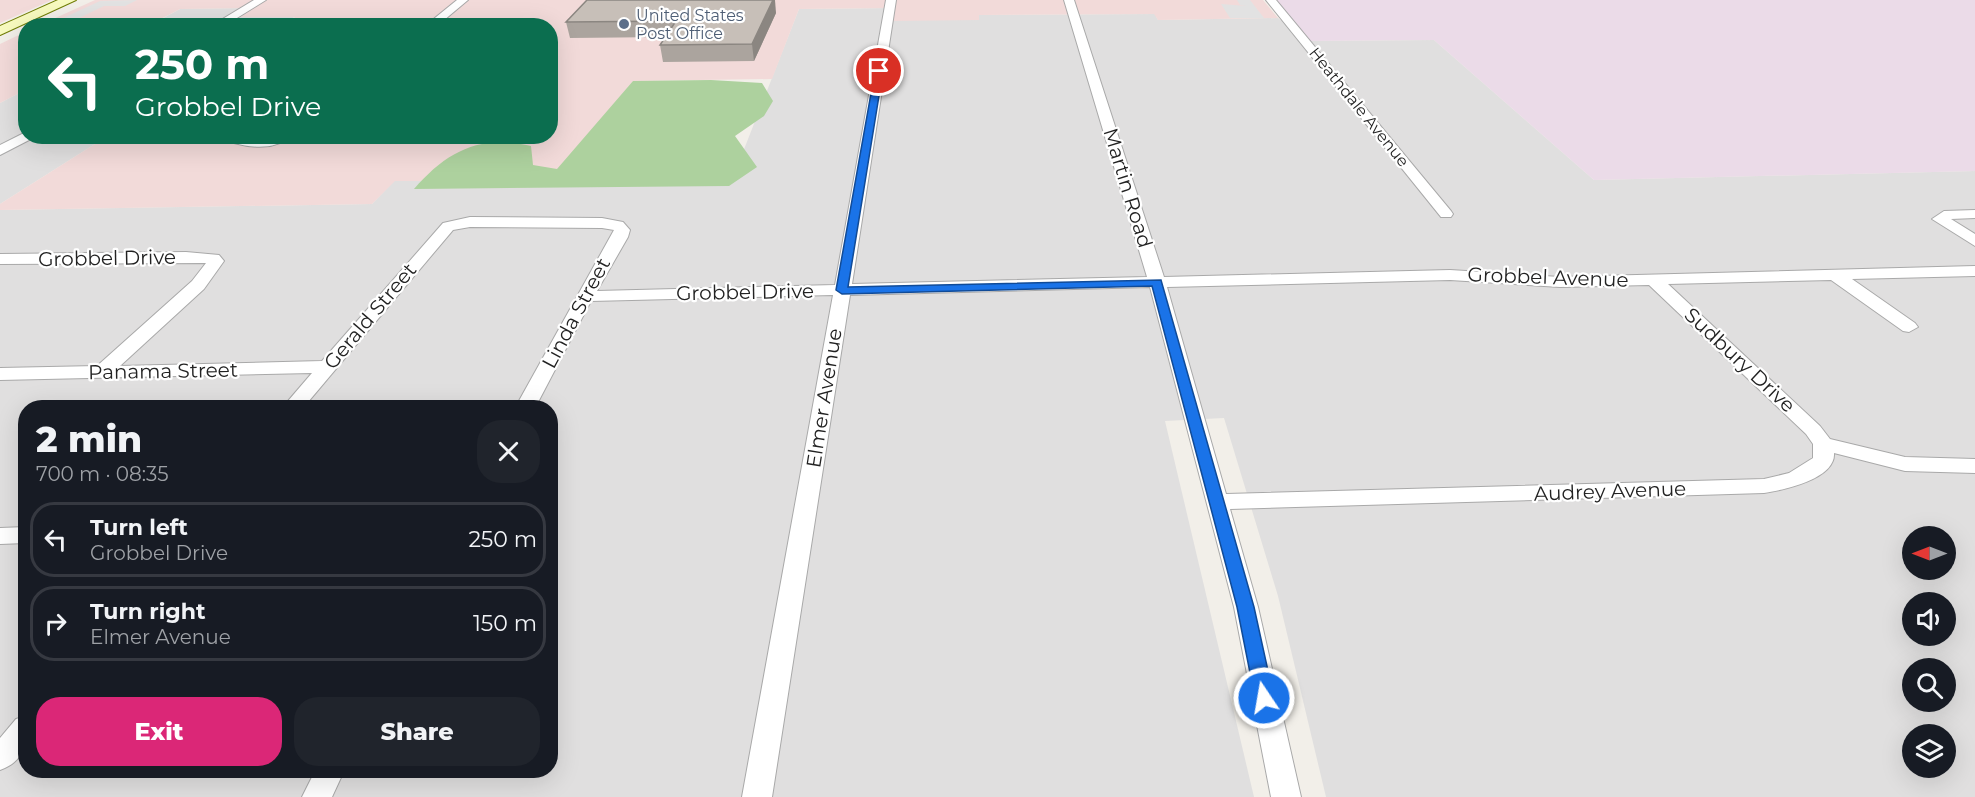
<!DOCTYPE html>
<html lang="en">
<head>
<meta charset="utf-8">
<style>
  :root { --surface:#171b24; --page:#20242c; --text:#f1f3f6; --muted:#9ea1a6; --line:#363941; --accent:#db2777 }
  body { margin:0; font-family:Montserrat,sans-serif; background:var(--page); color:var(--text); height:100vh; display:flex; flex-direction:column; font-size:22px; white-space:nowrap }
  * { box-sizing:border-box; margin:0 }
  p { font-size:20px; color:var(--muted) }
  .icon { flex:none; width:33px; height:33px; fill:none; stroke:currentColor; stroke-width:2; stroke-linecap:round; stroke-linejoin:round }
  .map { position:relative; flex:1; overflow:hidden }
  .panel { position:absolute; left:18px; top:400px; width:540px; height:378px; display:flex; flex-direction:column; background:var(--surface); border-radius:24px; box-shadow:0 6px 24px #0002 }
  .panel>* { flex:none }
  .banner { position:absolute; left:18px; top:18px; width:540px; height:126px; border-radius:24px; box-shadow:0 6px 24px #0002; background:#0b6e4f; color:#fff; overflow:hidden }
  .needle { width:39px; rotate:270deg }
  .controls { position:absolute; left:1902px; top:526px; display:grid; gap:12px }
  .controls a { display:grid; place-items:center; width:54px; height:54px; border-radius:50%; background:var(--surface); box-shadow:0 6px 24px #0002; font-size:30px }
  .pin { position:absolute; display:grid; place-items:center; width:51px; height:51px; color:#fff; margin:-26px; border:3px solid #fff; border-radius:50%; box-shadow:0 2px 6px #0007 }
  .me { position:absolute; width:66px; margin:-33px; rotate:348deg; stroke-linejoin:round; filter:drop-shadow(0 0 4px #0008) }
  .turn { display:flex; align-items:center; gap:21px; height:126px; padding:0 18px; font-size:27px }
  .turn .icon { width:78px; height:78px; stroke-width:2.5 }
  .turn b { display:block; font-size:42px; line-height:51px }
  .round { display:grid; place-items:center; flex:none; width:63px; height:63px; border-radius:24px; background:var(--page) }
  .head { display:flex; align-items:center; justify-content:space-between; height:102px; padding:0 18px }
  h1 { font-size:36px; font-weight:800; line-height:45px }
  .cta { display:flex; gap:12px; margin-top:auto; padding:12px 18px }
  .cta a { flex:1; height:69px; border-radius:24px; background:var(--accent); color:#fff; font-size:24px; font-weight:800; line-height:69px; text-align:center }
  .cta a+a { background:var(--page); color:var(--text) }
  ul { padding:0; list-style:none }
  li { display:flex; align-items:center; gap:18px; height:75px; margin:0 12px 9px; padding:0 6px; border:3px solid var(--line); border-radius:24px }
  li div { flex:1 }
  li b { display:block; font-size:22px }
  li em { font-style:normal }
  .map>svg:first-child { display:block }
</style>
</head>
<body>
<div class="map">
<svg width="1975" height="797" viewBox="0 0 1975 797">
  <rect width="100%" height="100%" fill="#f2efe9"/>
  <path fill="#e0dfdf" fill-rule="evenodd" d="M 248,8 L 296,16 L 281,25 L 149,26 L 180,9 Z
    M 893,8 L 979,20 L 978,15 L 1155,14 L 1158,20 L 1278,18 L 1307,41 L 1434,40 L 1594,180 L 1975,171 L 1975,797 L 1326,797 L 1278,596 L 1224,418 L 1165,421 L 1254,797 L 0,797 L 0,210 L 372,204 L 394,181 L 732,180 L 799,9 ZM 26,408 L 550,408 L 550,771 L 26,771 ZM 1912,537 L 1946,537 L 1946,570 L 1912,570 ZM 1912,603 L 1946,603 L 1946,636 L 1912,636 ZM 1912,669 L 1946,669 L 1946,702 L 1912,702 ZM 1912,735 L 1946,735 L 1946,768 L 1912,768 Z
    M 25,90 L 26,136 L 106,137 L 0,204 L 0,103 Z"/>
  <path fill="#f2dad9" d="M 0,0 L 52,0 L 0,23 Z
    M 95,0 L 1263,0 L 1278,18 L 1158,20 L 1154,14 L 979,15 L 979,20 L 891,21 L 892,8 L 799,9 L 772,79 L 633,81 L 562,181 L 395,181 L 372,204 L 0,210 L 0,204 L 106,137 L 550,136 L 550,26 L 281,26 L 295,17 L 231,17 L 246,8 L 180,9 L 149,25 L 40,25 Z
    M 25,32 L 25,90 L 0,103 L 0,44 Z"/>
  <path fill="#ebdbe8" d="M 1273,0 L 1975,0 L 1975,171 L 1594,180 L 1434,40 L 1307,41 Z"/>
  <path fill="#add19e" d="M 711,80 L 762,83 L 773,101 L 764,116 L 735,136 L 757,167 L 729,186 L 414,189 C 447,151 480,134 531,146 L 533,165 L 557,169 L 633,81 Z"/>
  <path fill="#e2e2e2" d="M 137,0 L 125,6 L 104,6 L 77,19 L 98,19 L 85,25 L 56,25 L 65,21 L 59,20 L 100,1 Z
    M 1237,0 L 1250,0 L 1264,18 L 1230,18 L 1221,4 L 1246,6 L 1240,5 Z"/>
  <g fill="none" stroke-linecap="round" stroke-linejoin="round">
    <defs>
      <path id="street" d="M 254,0 L 266,0 L 224,26 L 211,26 Z
        M 457,0 L 468,0 L 437,26 L 425,26 Z
        M 886,0 L 896,0 L 852,284 L 1147,277 L 1064,0 L 1074,0 L 1164,277 L 1450,270 L 1560,277 L 1975,266 L 1975,276 L 1852,279 L 1915,323 L 1918,327 L 1909,332 L 1903,331 L 1831,280 L 1668,284 L 1820,426 L 1830,439 L 1905,457 L 1975,459 L 1975,473 L 1905,471 L 1834,453 C 1836,479 1783,490 1764,493 L 1230,509 L 1258,607 L 1301,797 L 1271,797 L 1234,607 L 1150,287 L 850,295 L 772,797 L 742,797 L 833,295 L 591,301 L 535,408 L 515,408 L 614,230 L 602,228 L 470,227 L 453,230 L 303,408 L 282,408 L 312,373 L 0,380 L 0,368 L 97,366 L 192,281 L 206,263 L 0,264 L 0,254 L 186,252 L 219,255 L 224,261 L 204,289 L 120,366 L 322,361 L 443,223 L 470,217 L 602,218 L 623,222 L 630,230 L 628,237 L 597,291 L 835,285 ZM 1450,280 L 1560,287 L 1649,285 L 1806,434 L 1813,444 L 1813,458 L 1789,473 L 1764,479 L 1226,494 L 1167,287 Z
        M 1266,0 L 1276,0 L 1451,211 L 1453,214 L 1451,217 L 1441,217 Z
        M 26,132 L 26,136 L 32,136 L 31,139 L 0,155 L 0,145 Z
        M 232,136 L 256,139 L 291,136 C 276,150 252,148 234,143 Z
        M 1975,210 L 1975,218 L 1951,219 L 1975,234 L 1975,246 L 1932,219 L 1944,211 Z
        M 26,527 L 26,543 L 0,544 L 0,528 Z
        M 26,716 C 26,740 28,760 0,770 L 0,738 L 16,719 Z
        M 315,771 L 344,771 L 332,797 L 302,797 Z"/>
      <path id="secondary" d="M 58,0 L 76,0 L 0,35 L 0,26 Z"/>
    </defs>
    <use href="#street" stroke="#a9a9a9" stroke-width="2"/>
    <use href="#secondary" stroke="#707d05" stroke-width="2"/>
    <use href="#street" fill="#fff" fill-rule="evenodd"/>
    <use href="#secondary" fill="#f7fabf" fill-rule="evenodd"/>
  </g>
  <path fill="#aba49e" d="M 776,13 L 754,61 L 663,62 L 660,45 L 665,37 L 570,38 L 566,22 Z"/>
  <path fill="#8b8681" d="M 773,0 L 775,0 L 776,13 L 754,61 L 752,44 Z"/>
  <path fill="#c7bfb8" stroke="#8b8681" stroke-width="1.5" d="M 587,0 L 773,0 L 752,44 L 660,45 L 676,21 L 566,22 Z"/>
  <path fill="#1a73e8" stroke="#114b97" stroke-width="1.5" d="M 879,69 L 883,71 L 848,287 L 1161,280 L 1254,607 L 1274,698 L 1271,703 L 1264,706 L 1258,703 L 1255,698 L 1237,607 L 1152,286 L 842,294 L 836,290 L 875,71 Z"/>
  <circle fill="#5c6f8a" stroke="#fff" stroke-width="2" cx="624" cy="24" r="6"/>
  <g text-anchor="middle" dominant-baseline="central" stroke-width="4.5" stroke-linejoin="round" paint-order="stroke">
    <g font-size="16" fill="#4e5e75" stroke="#fff" text-anchor="start">
      <text x="636" y="15">United States<tspan x="636" dy="18">Post Office</tspan></text>
    </g>
    <g font-size="16" fill="#222" stroke="#fff">
      <text transform="translate(1359 107) rotate(51)">Heathdale Avenue</text>
    </g>
    <g font-size="20" fill="#222" stroke="#fff">
      <text transform="translate(1128 188) rotate(73)">Martin Road</text>
      <text transform="translate(107 258) rotate(-1)">Grobbel Drive</text>
      <text transform="translate(1548 277) rotate(2)">Grobbel Avenue</text>
      <text transform="translate(745 292) rotate(-1)">Grobbel Drive</text>
      <text transform="translate(576 313) rotate(-62)">Linda Street</text>
      <text transform="translate(370 316) rotate(-50)">Gerald Street</text>
      <text transform="translate(1740 360) rotate(43)">Sudbury Drive</text>
      <text transform="translate(163 371) rotate(-1)">Panama Street</text>
      <text transform="translate(824 398) rotate(-81)">Elmer Avenue</text>
      <text transform="translate(1610 491) rotate(-2)">Audrey Avenue</text>
    </g>
  </g>
</svg>
<div class="controls">
<a><svg class="needle" viewBox="-14 -14 28 28"><path d="M0-13l5 13h-10z" fill="#e53935"/><path d="M0 13l5-13h-10z" fill="#9ea1a6"/></svg></a>
<a><svg class="icon" aria-label="sound" viewBox="0 0 24 24"><path d="M4 9h4l5-4v14l-5-4H4zM17 9q2 3 0 6"/></svg></a>
<a><svg class="icon" aria-label="search" viewBox="0 0 24 24"><circle cx="10" cy="10" r="6"/><path d="M15 15l6 6"/></svg></a>
<a><svg class="icon" aria-label="layers" viewBox="0 0 24 24"><path d="M12 4l9 5-9 5-9-5zM3 14l9 5 9-5"/></svg></a>
</div>
<div class="pin" style="left:879px;top:71px;background:#d93025"><svg class="icon" aria-label="arrive" viewBox="0 0 24 24"><path d="M6 21V4h12l-3 4 3 4H6"/></svg></div>
<svg class="me" style="left:1264px;top:698px" viewBox="-20 -20 40 40"><circle r="17" fill="#1a73e8" stroke="#fff" stroke-width="3"/><path d="M0-11L8 9 0 5-8 9z" fill="#fff"/></svg>
<div class="banner">
<div class="turn"><svg class="icon" aria-label="left" viewBox="0 0 24 24"><path d="M17 20v-9H6M10 6l-5 5 5 5"/></svg><div><b>250 m</b>Grobbel Drive</div></div>
</div>
<section class="panel">
<div class="head"><div><h1>2 min</h1><p>700 m · 08:35</p></div><a class="round"><svg class="icon" aria-label="close" viewBox="0 0 24 24"><path d="M6 6l12 12M18 6L6 18"/></svg></a></div>
<ul>
<li><svg class="icon" aria-label="left" viewBox="0 0 24 24"><path d="M17 20v-9H6M10 6l-5 5 5 5"/></svg><div><b>Turn left</b><p>Grobbel Drive</p></div><em>250 m</em></li>
<li><svg class="icon" aria-label="right" viewBox="0 0 24 24"><path d="M7 20v-9h11M14 6l5 5-5 5"/></svg><div><b>Turn right</b><p>Elmer Avenue</p></div><em>150 m</em></li>
</ul>
<div class="cta"><a>Exit</a><a>Share</a></div>
</section>
</div>
</body>
</html>
